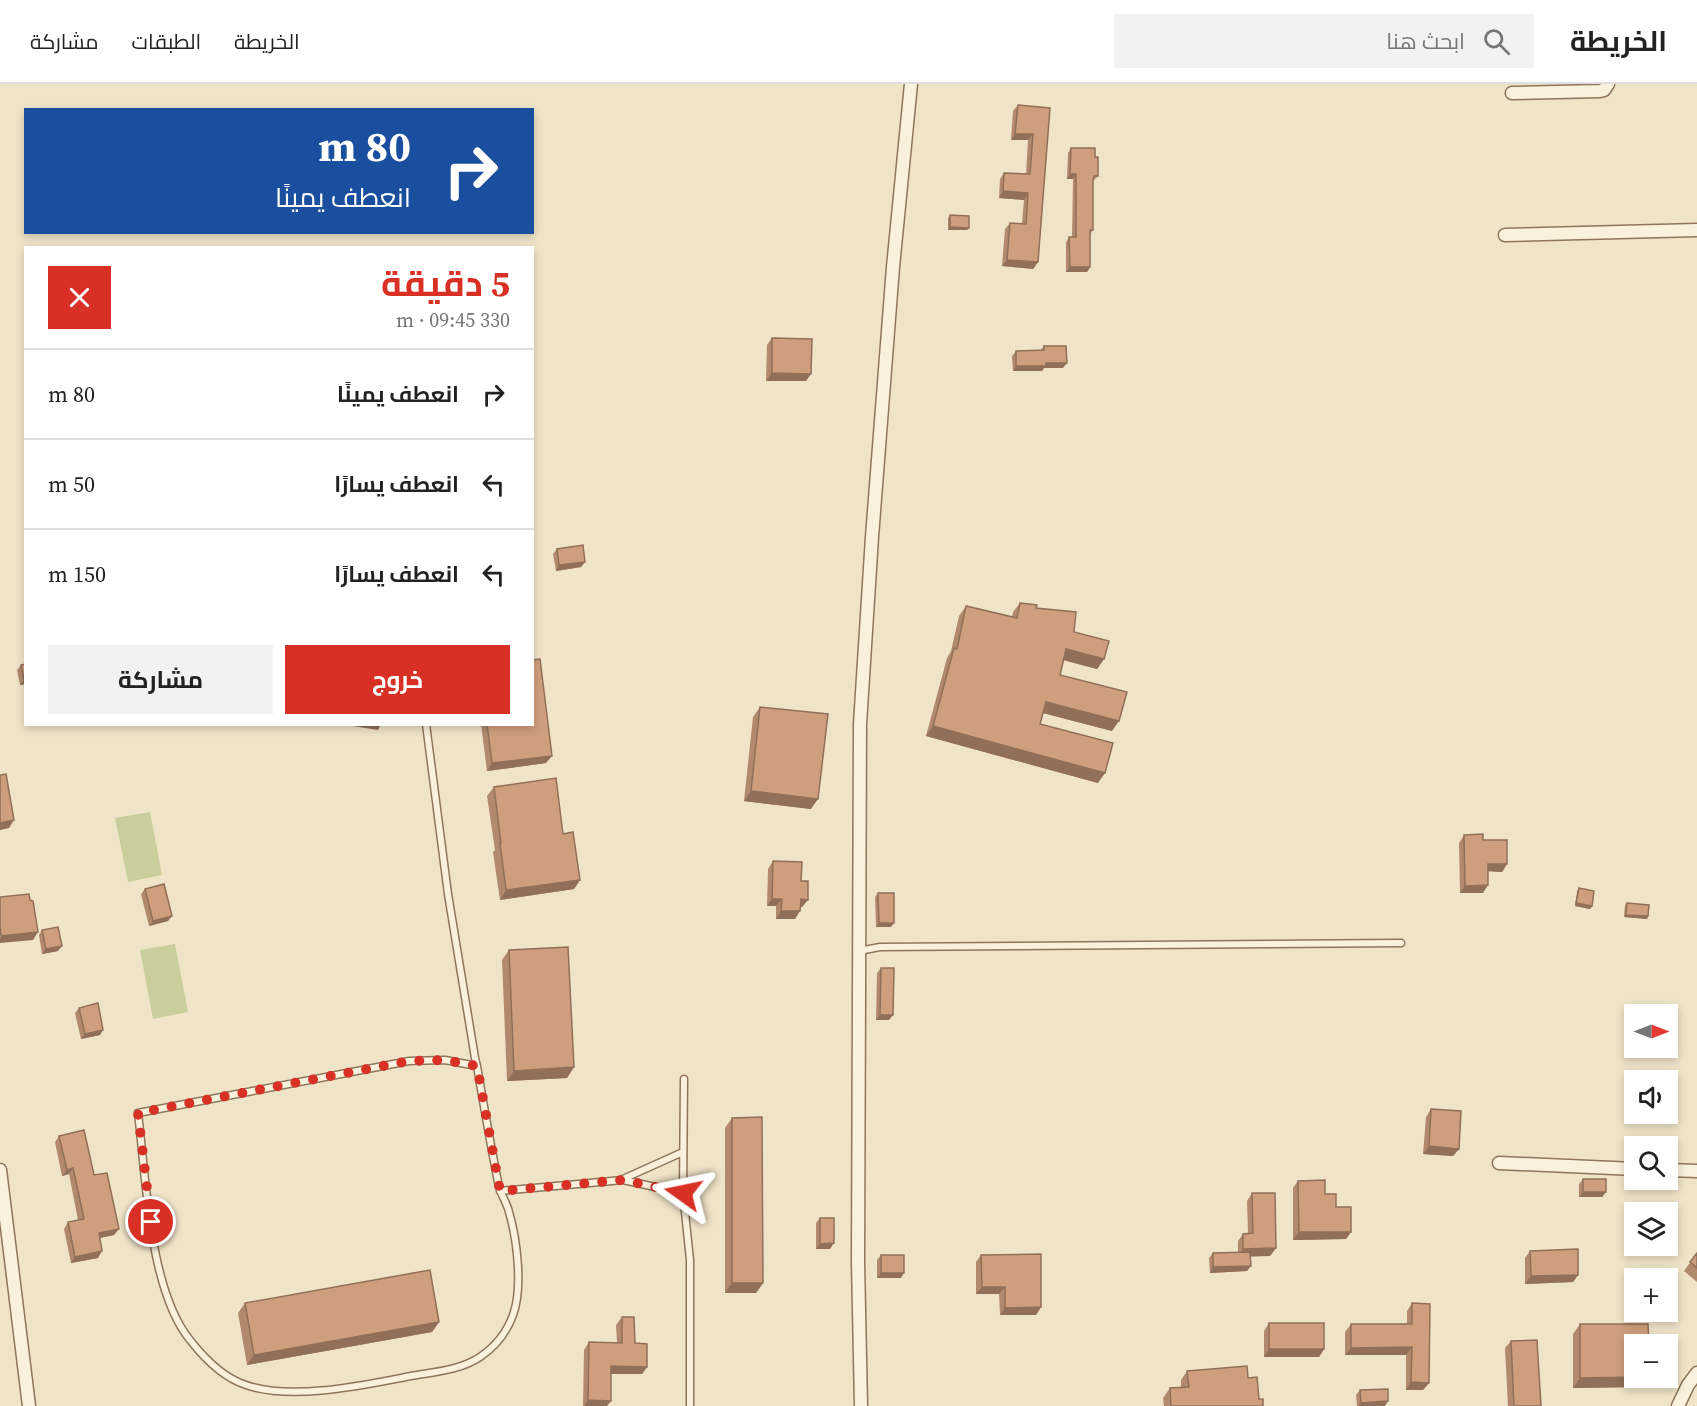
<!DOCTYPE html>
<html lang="ar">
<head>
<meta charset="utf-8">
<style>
  :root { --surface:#fff; --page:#f2f2f2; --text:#222; --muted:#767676; --line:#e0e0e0; --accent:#d93025 }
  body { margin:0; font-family:"Source Serif 4",Cairo,serif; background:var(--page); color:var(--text); direction:rtl; height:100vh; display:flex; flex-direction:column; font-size:22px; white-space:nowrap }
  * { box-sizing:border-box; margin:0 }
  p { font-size:20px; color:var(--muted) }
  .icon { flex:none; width:33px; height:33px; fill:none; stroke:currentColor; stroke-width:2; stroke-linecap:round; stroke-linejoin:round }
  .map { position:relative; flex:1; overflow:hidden; direction:ltr }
  .details { position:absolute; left:24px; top:162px; width:510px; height:480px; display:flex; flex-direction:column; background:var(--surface); border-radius:0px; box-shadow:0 3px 9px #0003; direction:rtl }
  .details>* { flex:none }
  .guide { position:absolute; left:24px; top:24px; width:510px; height:126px; border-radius:0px; box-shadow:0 3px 9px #0003; direction:rtl; background:#1a4fa0; color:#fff; overflow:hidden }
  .needle { width:39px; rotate:90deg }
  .tools { position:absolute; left:1624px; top:920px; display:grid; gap:12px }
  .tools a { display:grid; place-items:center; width:54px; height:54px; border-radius:0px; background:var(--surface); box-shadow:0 3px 9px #0003; font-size:30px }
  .pin { position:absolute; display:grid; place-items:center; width:51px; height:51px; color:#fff; margin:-26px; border:3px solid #fff; border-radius:50%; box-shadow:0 2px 6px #0007 }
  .me { position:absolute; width:66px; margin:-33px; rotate:282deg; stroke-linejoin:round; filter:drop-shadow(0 0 4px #0008) }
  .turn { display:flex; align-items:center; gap:21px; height:126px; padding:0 24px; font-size:27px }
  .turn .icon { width:78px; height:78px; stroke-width:2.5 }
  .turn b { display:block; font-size:42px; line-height:51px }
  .round { display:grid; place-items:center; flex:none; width:63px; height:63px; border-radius:0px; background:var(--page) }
  .summary { display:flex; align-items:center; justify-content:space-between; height:102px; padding:0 24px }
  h1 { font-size:36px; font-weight:700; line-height:45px; color:var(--accent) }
  .cta { display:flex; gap:12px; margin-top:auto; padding:12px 24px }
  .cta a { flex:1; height:69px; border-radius:0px; background:var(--accent); color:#fff; font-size:24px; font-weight:700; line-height:69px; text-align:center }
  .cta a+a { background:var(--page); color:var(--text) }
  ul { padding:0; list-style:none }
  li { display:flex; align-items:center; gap:18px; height:90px; padding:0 24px; border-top:2px solid var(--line) }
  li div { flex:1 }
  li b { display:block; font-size:22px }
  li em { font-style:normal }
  header { display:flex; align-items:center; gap:36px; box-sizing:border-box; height:84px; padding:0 30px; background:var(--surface); border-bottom:2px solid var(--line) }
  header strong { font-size:28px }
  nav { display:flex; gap:33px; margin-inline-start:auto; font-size:21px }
  .search { width:420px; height:54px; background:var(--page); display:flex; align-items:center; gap:15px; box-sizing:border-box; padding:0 21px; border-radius:0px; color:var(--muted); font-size:22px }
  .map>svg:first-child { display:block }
</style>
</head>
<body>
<header>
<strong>الخريطة</strong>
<div class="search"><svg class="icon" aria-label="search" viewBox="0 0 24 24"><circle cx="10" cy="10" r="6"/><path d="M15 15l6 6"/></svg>ابحث هنا</div>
<nav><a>الخريطة</a><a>الطبقات</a><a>مشاركة</a></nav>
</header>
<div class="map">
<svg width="1697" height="1322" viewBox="0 0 1697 1322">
  <rect width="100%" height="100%" fill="#f0e4c8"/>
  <path fill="#c9cf9b" d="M 150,728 L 162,791 L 128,798 L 115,734 Z
    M 175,860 L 188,928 L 153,935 L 140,866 Z"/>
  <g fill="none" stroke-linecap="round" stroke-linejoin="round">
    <defs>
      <path id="service" d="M 426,640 L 448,810 L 475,974 L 477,982 C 484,1023 491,1063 499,1103 C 501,1111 507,1119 509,1128 C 517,1155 523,1204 513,1231 C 507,1248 496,1262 480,1273 C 461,1286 434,1288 411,1292 C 364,1301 292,1317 246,1301 C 224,1294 204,1274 190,1256 C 149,1206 146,1093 138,1029 L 409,977 L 445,976 L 477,982
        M 859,867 L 880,863 L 1401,859
        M 684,995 L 683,1109 L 690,1176 L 690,1322
        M 623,1095 L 683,1068
        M 500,1107 L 623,1096 L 683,1109"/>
      <path id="minor" d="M 1512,9 L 1600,7 L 1604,6 L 1608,0
        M 1505,151 L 1697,146
        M 1499,1079 L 1635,1085
        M 0,1086 L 29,1322
        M 1668,1086 L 1697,1087
        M 861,1322 L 858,1178 L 860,640 L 872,453 L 893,183 L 911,0
        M 1678,1322 L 1688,1301 L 1697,1289"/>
    </defs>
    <use href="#service" stroke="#8d765c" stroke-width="9"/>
    <use href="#minor" stroke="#8d765c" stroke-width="15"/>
    <use href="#service" stroke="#faf1dc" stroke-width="6"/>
    <use href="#minor" stroke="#faf1dc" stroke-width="12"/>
  </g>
  <path fill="#b2896c" d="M 1018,21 L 1050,24 L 1038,178 L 1033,185 L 1002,182 L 1005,145 L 1010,139 L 1022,139 L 1024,116 L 999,114 L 1000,95 L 1004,89 L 1026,90 L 1028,56 L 1011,56 L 1013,27 Z
    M 1071,64 L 1095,73 L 1098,92 L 1093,97 L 1093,146 L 1090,150 L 1090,183 L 1087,188 L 1066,188 L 1066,158 L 1069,153 L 1072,153 L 1073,95 L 1067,95 L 1068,69 Z
    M 950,131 L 969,144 L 967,146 L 948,146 L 948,134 Z
    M 772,254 L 806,297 L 766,297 L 767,261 Z
    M 1044,262 L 1063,284 L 1044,284 L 1042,287 L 1013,287 L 1012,272 L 1016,267 L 1040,267 Z
    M 557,465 L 585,478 L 581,483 L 556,487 L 553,470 Z
    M 1020,519 L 1036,524 L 1074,548 L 1104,575 L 1097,585 L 1064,576 L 1060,591 L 1112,647 L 1043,629 L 1040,640 L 1098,699 L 926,652 L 947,574 L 951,567 L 959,532 L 966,522 L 1012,533 L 1013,528 Z
    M 26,580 L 26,600 L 20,601 L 17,586 L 21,581 Z
    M 760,623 L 811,725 L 744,717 L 753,633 Z
    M 481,640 L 532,640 L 546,679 L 487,687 Z
    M 494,703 L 563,750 L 580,796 L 574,805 L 500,816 L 493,768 L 495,766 L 487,712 Z
    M 1464,751 L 1483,756 L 1507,780 L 1502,788 L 1488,787 L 1483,809 L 1460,809 L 1459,759 Z
    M 773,777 L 801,797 L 802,823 L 800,823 L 795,835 L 776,835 L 776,822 L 767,822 L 768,785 Z
    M 1579,804 L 1592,822 L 1590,825 L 1575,822 L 1577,807 Z
    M 145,805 L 168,837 L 149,842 L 141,810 Z
    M 878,809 L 891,843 L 876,843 L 875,813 Z
    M 1627,819 L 1648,832 L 1647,835 L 1624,833 L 1625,821 Z
    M 42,846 L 58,867 L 42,870 L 39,851 Z
    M 509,866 L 574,983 L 567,994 L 507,997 L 502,876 Z
    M 881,884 L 889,936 L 876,936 L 877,889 Z
    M 79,924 L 100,951 L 81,955 L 75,929 Z
    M 1431,1025 L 1459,1065 L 1453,1072 L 1423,1070 L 1426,1033 Z
    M 732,1034 L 763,1199 L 756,1209 L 725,1209 L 725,1044 Z
    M 59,1052 L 94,1091 L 114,1151 L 100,1154 L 98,1174 L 71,1179 L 64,1145 L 68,1138 L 78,1136 L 69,1090 L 62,1092 L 55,1058 Z
    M 1583,1095 L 1606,1108 L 1602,1113 L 1579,1113 L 1579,1100 Z
    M 1298,1097 L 1325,1110 L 1351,1148 L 1346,1155 L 1293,1156 L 1293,1104 Z
    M 1252,1109 L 1276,1164 L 1270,1172 L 1250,1172 L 1247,1187 L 1210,1189 L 1209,1174 L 1213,1169 L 1238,1168 L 1238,1157 L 1243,1150 L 1248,1150 L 1247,1117 Z
    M 820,1134 L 830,1165 L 816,1165 L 816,1139 Z
    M 1530,1167 L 1578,1191 L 1573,1198 L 1525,1200 L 1525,1174 Z
    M 1697,1169 L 1697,1198 L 1684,1187 Z
    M 881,1171 L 901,1194 L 877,1194 L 877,1176 Z
    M 981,1171 L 1041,1223 L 1036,1231 L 1000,1231 L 999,1210 L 976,1210 L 976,1178 Z
    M 245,1219 L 439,1238 L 432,1248 L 247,1281 L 238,1229 Z
    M 1412,1219 L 1429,1299 L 1423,1306 L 1406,1306 L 1406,1271 L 1345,1271 L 1345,1248 L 1351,1240 L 1407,1240 L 1407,1227 Z
    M 622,1233 L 647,1283 L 642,1290 L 611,1290 L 607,1322 L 583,1322 L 584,1266 L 589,1258 L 617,1259 L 616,1241 Z
    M 1269,1239 L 1324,1265 L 1319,1273 L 1264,1273 L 1264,1247 Z
    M 1580,1240 L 1642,1303 L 1573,1304 L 1573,1250 Z
    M 1511,1257 L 1541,1322 L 1508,1322 L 1505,1264 Z
    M 1187,1287 L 1248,1294 L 1263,1322 L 1164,1322 L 1163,1314 L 1170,1304 L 1181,1303 L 1181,1296 Z
    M 1360,1306 L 1385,1322 L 1357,1322 L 1356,1311 Z"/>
  <path fill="#916f58" d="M 1015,50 L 1033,50 L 1028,56 L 1011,56 Z
    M 1070,90 L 1076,90 L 1073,95 L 1067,95 Z
    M 1003,107 L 1028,109 L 1024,116 L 999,114 Z
    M 950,143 L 969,144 L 967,146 L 948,146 Z
    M 1007,176 L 1038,178 L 1033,185 L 1002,182 Z
    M 1070,183 L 1090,183 L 1087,188 L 1066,188 Z
    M 1046,279 L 1067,279 L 1063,284 L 1044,284 L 1042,287 L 1013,287 L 1016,282 Z
    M 772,289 L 811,290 L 806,297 L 766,297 Z
    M 585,478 L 581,483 L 556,487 L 559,481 Z
    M 1066,565 L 1104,575 L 1097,585 L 1059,575 Z
    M 24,596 L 26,596 L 26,600 L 20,601 Z
    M 1046,618 L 1119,637 L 1112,647 L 1039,628 Z
    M 340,640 L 381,640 L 378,646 Z
    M 933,642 L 1105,689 L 1098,699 L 926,652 Z
    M 552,672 L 546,679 L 487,687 L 492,679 Z
    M 751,707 L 818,715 L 811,725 L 744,717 Z
    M 14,736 L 9,744 L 0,746 L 0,739 Z
    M 1488,780 L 1507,780 L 1502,788 L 1483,787 Z
    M 580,796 L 574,805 L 500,816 L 506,806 Z
    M 1488,801 L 1483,809 L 1460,809 L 1465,802 Z
    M 772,815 L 782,815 L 776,822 L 767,822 Z
    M 801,815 L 808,816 L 802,823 L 795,823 Z
    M 1576,819 L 1592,822 L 1590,825 L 1575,822 Z
    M 781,827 L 800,827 L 795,835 L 776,835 Z
    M 1626,831 L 1648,832 L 1647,835 L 1624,833 Z
    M 172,832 L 168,837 L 149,842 L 153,837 Z
    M 879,839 L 894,839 L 891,843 L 876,843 Z
    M 38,848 L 33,856 L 0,859 L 0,854 L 1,852 Z
    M 62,862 L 58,867 L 42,870 L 46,865 Z
    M 880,931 L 893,931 L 889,936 L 876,936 Z
    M 103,946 L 100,951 L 81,955 L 85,950 Z
    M 574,983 L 567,994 L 507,997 L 514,987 Z
    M 1429,1062 L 1459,1065 L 1453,1072 L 1423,1070 Z
    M 73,1084 L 69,1090 L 62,1092 L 67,1086 Z
    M 1583,1108 L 1606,1108 L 1602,1113 L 1579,1113 Z
    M 119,1145 L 114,1151 L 94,1155 L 99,1149 Z
    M 1299,1148 L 1351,1148 L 1346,1155 L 1293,1156 Z
    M 834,1159 L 830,1165 L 816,1165 L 820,1160 Z
    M 1276,1164 L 1270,1172 L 1238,1173 L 1243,1165 Z
    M 102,1167 L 98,1174 L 71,1179 L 75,1173 Z
    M 1251,1182 L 1247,1187 L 1210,1189 L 1213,1183 Z
    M 881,1189 L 904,1189 L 901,1194 L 877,1194 Z
    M 1578,1191 L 1573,1198 L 1525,1200 L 1531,1192 Z
    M 732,1199 L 763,1199 L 756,1209 L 725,1209 Z
    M 982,1203 L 1005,1203 L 999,1210 L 976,1210 Z
    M 1041,1223 L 1036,1231 L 1000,1231 L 1005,1224 Z
    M 439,1238 L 432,1248 L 247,1281 L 254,1271 Z
    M 1412,1263 L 1406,1271 L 1345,1271 L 1351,1264 Z
    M 1269,1265 L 1324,1265 L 1319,1273 L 1264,1273 Z
    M 611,1282 L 647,1283 L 642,1290 L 606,1290 Z
    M 1649,1293 L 1642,1303 L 1573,1304 L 1580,1294 Z
    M 1411,1298 L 1429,1299 L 1423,1306 L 1406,1306 Z
    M 588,1316 L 611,1317 L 607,1322 L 584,1322 Z
    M 1388,1317 L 1385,1322 L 1358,1322 L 1361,1319 Z"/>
  <path fill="#cf9f7d" stroke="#916f58" stroke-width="1.5" d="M 1018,21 L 1050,24 L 1038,178 L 1007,176 L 1010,139 L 1026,140 L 1028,109 L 1003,107 L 1004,89 L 1030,90 L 1033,50 L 1015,50 Z
    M 1071,64 L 1095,64 L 1095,73 L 1098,73 L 1098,92 L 1094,92 L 1093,96 L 1093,146 L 1090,146 L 1090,183 L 1070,183 L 1069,153 L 1076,153 L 1076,90 L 1070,90 Z
    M 950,131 L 969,132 L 969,144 L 950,143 Z
    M 772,254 L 812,255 L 811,290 L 772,289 Z
    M 1044,262 L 1066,262 L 1067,279 L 1046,279 L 1046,282 L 1016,282 L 1016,267 L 1044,266 Z
    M 583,461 L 585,478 L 559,481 L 557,465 Z
    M 1020,519 L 1037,521 L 1036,524 L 1076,528 L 1074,548 L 1109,557 L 1104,575 L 1066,565 L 1060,591 L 1127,608 L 1119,637 L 1046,618 L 1040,640 L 1113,659 L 1105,689 L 933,642 L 954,564 L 957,565 L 966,522 L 1017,534 Z
    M 540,575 L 552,672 L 492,679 L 487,640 L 532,640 L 532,576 Z
    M 26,580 L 26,596 L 24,596 L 21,581 Z
    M 760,623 L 828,630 L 818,715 L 751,707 Z
    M 6,690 L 14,736 L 0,739 L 0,691 Z
    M 556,694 L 563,750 L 573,748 L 580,796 L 506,806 L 500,759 L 501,759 L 494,703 Z
    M 1483,750 L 1483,756 L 1507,756 L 1507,780 L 1488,780 L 1488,801 L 1465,802 L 1464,751 Z
    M 773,777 L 802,778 L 801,797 L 808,797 L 808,816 L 801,815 L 800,827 L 781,827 L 782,815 L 772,815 Z
    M 164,800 L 172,832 L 153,837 L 145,805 Z
    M 1579,804 L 1594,807 L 1592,822 L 1576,819 Z
    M 878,809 L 894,809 L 894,839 L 879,839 Z
    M 29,810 L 30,816 L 33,817 L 38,848 L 1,852 L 0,842 L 0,813 Z
    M 1627,819 L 1649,821 L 1648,832 L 1626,831 Z
    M 58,843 L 62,862 L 46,865 L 42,846 Z
    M 568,863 L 574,983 L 514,987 L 509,866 Z
    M 881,884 L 894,884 L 893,931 L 880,931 Z
    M 98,919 L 103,946 L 85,950 L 79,924 Z
    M 1431,1025 L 1461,1027 L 1459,1065 L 1429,1062 Z
    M 762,1033 L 763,1199 L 732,1199 L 732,1034 Z
    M 84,1046 L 94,1091 L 107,1089 L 119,1145 L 99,1149 L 102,1167 L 75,1173 L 68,1138 L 84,1135 L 73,1084 L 67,1086 L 59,1052 Z
    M 1583,1095 L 1606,1095 L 1606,1108 L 1583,1108 Z
    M 1325,1096 L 1325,1110 L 1336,1110 L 1336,1123 L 1351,1123 L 1351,1148 L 1299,1148 L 1298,1097 Z
    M 1252,1109 L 1275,1109 L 1276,1164 L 1243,1165 L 1243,1150 L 1253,1149 Z
    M 820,1134 L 834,1134 L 834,1159 L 820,1160 Z
    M 1578,1165 L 1578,1191 L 1531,1192 L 1530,1167 Z
    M 1250,1168 L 1251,1182 L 1213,1183 L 1213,1169 Z
    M 1697,1169 L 1697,1184 L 1690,1178 Z
    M 1041,1170 L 1041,1223 L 1005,1224 L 1005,1203 L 982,1203 L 981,1171 Z
    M 881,1171 L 904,1171 L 904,1189 L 881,1189 Z
    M 430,1186 L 439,1238 L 254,1271 L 245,1219 Z
    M 1412,1219 L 1430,1220 L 1429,1299 L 1411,1298 L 1412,1263 L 1351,1264 L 1351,1240 L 1412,1240 Z
    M 622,1233 L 634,1233 L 635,1259 L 647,1260 L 647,1283 L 611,1282 L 611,1317 L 588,1316 L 589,1258 L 622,1259 Z
    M 1269,1239 L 1324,1239 L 1324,1265 L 1269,1265 Z
    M 1580,1240 L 1648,1240 L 1649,1260 L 1635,1260 L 1635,1293 L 1639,1293 L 1580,1294 Z
    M 1537,1256 L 1541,1322 L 1514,1322 L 1511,1257 Z
    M 1247,1282 L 1248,1294 L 1257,1293 L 1259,1315 L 1263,1315 L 1263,1322 L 1171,1322 L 1170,1304 L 1189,1303 L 1187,1287 Z
    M 1388,1305 L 1388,1317 L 1361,1319 L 1360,1306 Z"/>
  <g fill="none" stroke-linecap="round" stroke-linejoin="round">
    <path stroke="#d93025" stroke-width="10" stroke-dasharray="0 18" d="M 151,1138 L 138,1029 L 409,977 L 445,976 L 477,982 L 500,1107 L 623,1096 L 683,1109"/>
  </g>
</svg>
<div class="tools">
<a><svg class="needle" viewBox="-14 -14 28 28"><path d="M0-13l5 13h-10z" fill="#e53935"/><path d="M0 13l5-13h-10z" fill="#767676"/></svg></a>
<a><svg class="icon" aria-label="sound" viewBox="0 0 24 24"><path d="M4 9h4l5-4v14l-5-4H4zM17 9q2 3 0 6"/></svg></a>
<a><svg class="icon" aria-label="search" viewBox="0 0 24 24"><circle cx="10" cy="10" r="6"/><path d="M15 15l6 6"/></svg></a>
<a><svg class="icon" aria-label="layers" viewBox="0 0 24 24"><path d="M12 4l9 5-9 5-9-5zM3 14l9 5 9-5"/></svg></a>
<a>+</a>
<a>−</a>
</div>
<div class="pin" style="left:151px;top:1138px;background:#d93025"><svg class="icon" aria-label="arrive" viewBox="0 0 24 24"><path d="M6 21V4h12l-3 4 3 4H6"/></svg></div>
<svg class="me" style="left:683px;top:1109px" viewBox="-20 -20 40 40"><path d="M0-17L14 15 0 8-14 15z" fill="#d93025" stroke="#fff" stroke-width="4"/></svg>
<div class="guide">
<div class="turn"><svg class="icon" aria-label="right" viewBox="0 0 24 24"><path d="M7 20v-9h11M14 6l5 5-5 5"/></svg><div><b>80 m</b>انعطف يمينًا</div></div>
</div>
<section class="details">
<div class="summary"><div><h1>5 دقيقة</h1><p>330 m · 09:45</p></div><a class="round" style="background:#d93025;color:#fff"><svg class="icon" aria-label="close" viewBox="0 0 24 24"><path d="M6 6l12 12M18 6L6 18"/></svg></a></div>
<ul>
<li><svg class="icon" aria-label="right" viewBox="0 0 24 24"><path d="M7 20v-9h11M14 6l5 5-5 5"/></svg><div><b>انعطف يمينًا</b></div><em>80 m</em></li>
<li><svg class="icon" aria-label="left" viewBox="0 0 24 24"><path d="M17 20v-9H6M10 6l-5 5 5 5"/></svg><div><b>انعطف يسارًا</b></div><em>50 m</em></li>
<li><svg class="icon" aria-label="left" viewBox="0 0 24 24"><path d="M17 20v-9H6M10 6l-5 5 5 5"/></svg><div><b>انعطف يسارًا</b></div><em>150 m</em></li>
</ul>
<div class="cta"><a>خروج</a><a>مشاركة</a></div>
</section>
</div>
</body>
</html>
